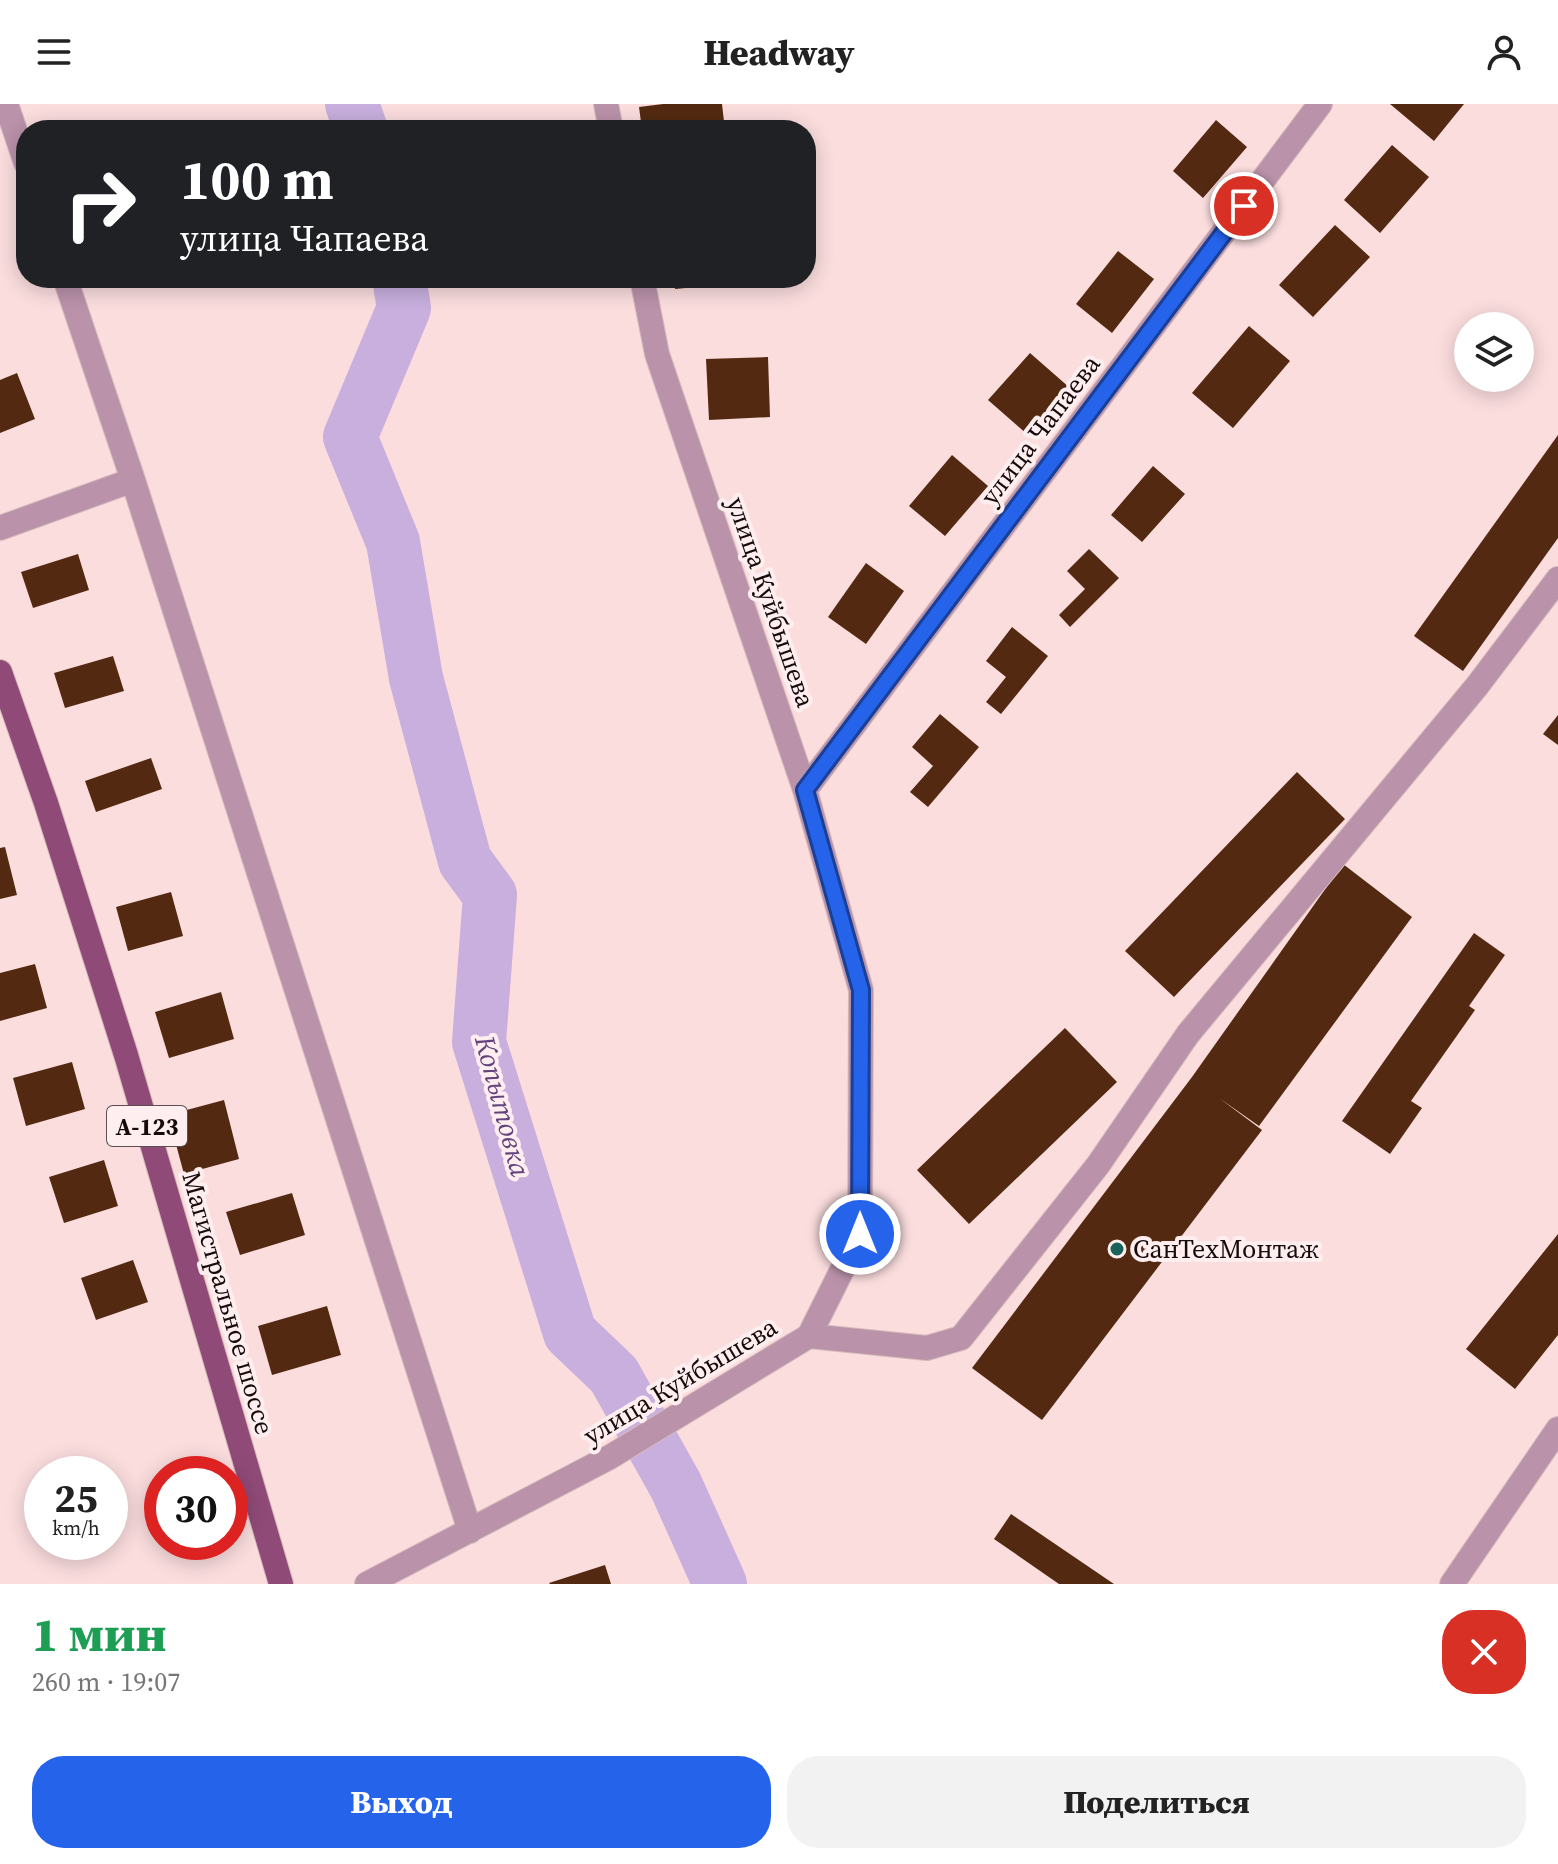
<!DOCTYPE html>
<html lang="ru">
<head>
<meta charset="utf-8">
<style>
  :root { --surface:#fff; --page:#f2f2f2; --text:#222; --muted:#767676; --accent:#2563eb }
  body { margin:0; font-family:"Source Serif 4",serif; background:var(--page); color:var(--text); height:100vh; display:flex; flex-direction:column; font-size:30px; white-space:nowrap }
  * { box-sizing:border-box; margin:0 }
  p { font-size:26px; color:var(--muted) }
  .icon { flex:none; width:44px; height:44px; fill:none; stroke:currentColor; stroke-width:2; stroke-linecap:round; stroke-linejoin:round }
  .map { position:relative; height:1480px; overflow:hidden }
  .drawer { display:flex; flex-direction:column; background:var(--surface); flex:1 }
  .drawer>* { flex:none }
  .guide { position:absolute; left:16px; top:16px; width:800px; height:168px; border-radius:32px; box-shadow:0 4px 20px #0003; background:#202124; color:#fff; overflow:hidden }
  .tools { position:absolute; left:1454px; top:208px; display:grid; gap:16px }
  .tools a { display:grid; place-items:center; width:80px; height:80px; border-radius:50%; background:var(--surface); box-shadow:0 4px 20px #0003; font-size:40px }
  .speed { position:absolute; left:24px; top:1352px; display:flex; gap:16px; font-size:40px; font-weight:700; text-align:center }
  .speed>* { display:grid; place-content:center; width:104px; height:104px; border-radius:50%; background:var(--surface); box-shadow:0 4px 20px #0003; line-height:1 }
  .speed small { font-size:20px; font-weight:400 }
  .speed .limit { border:12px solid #d22; background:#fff; color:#111 }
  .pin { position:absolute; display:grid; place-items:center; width:68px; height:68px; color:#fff; margin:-34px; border:4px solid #fff; border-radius:50%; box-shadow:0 2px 8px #0007 }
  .me { position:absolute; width:88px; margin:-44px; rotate:0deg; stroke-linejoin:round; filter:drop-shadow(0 0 6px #0008) }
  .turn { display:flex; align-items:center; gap:28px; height:168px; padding:0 32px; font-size:36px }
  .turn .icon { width:104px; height:104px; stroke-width:2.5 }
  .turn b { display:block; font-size:56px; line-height:68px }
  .round { display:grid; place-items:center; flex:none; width:84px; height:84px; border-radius:32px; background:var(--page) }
  .head { display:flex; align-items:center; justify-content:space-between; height:136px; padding:0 32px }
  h1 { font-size:48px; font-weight:800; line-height:60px; color:#1e9e55 }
  .button { display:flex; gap:16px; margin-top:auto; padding:16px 32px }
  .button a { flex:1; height:92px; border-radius:32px; background:var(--accent); color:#fff; font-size:32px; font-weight:800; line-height:92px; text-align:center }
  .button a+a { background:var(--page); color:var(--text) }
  header { display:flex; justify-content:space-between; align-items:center; height:104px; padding:0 32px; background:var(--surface); font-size:36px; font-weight:800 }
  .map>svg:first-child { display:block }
</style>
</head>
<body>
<header><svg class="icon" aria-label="menu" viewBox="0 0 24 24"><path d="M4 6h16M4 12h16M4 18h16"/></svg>Headway<svg class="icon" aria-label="person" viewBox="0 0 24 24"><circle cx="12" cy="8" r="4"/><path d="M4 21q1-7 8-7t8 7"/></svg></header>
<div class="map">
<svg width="1558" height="1480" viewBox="0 0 1558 1480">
  <rect width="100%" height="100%" fill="#fbddde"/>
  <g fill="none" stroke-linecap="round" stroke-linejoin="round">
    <path stroke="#c8afde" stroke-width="54" d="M 352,0 L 361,26
      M 399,174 L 404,204 L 350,333 L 393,438 L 416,574 L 465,757 L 490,791 L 479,938 L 570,1229 L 614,1271 L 676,1382 L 720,1480"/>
  </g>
  <path fill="#532a11" d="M 663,0 L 722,0 L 725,26 L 642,26 L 639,3 Z
    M 1390,0 L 1464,0 L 1434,37 Z
    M 1216,16 L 1247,43 L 1203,94 L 1173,67 Z
    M 1392,41 L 1429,73 L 1380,129 L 1344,96 Z
    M 1335,121 L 1370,153 L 1313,213 L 1279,181 Z
    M 1118,147 L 1154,175 L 1112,229 L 1076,200 Z
    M 674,174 L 749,174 L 749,178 L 675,185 Z
    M 1249,222 L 1290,257 L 1233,324 L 1192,289 Z
    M 1030,249 L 1070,284 L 1028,331 L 988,296 Z
    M 768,253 L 770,313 L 709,316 L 706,255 Z
    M 17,269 L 35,315 L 0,329 L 0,276 Z
    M 1558,331 L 1558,434 L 1463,567 L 1414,532 Z
    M 952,351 L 988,382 L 945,432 L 909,402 Z
    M 1153,362 L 1185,390 L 1142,438 L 1111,411 Z
    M 1089,445 L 1119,474 L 1070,523 L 1059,511 L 1085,485 L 1067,467 Z
    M 78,450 L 89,486 L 33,504 L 21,468 Z
    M 866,459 L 904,487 L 866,540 L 828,513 Z
    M 1012,523 L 1048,552 L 1001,610 L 986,598 L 1006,573 L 986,557 Z
    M 113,552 L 124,587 L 65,604 L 54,569 Z
    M 940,610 L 979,643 L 928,703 L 910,688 L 933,662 L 912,643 Z
    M 1558,611 L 1558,641 L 1543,630 Z
    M 151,654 L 162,685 L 96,708 L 85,677 Z
    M 1297,668 L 1345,715 L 1174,893 L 1125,847 Z
    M 5,743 L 17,791 L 0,795 L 0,744 Z
    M 1343,760 L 1412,813 L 1259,1022 L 1219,994 L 1262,1026 L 1042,1316 L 972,1264 L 1192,973 Z
    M 171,788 L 183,832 L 128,847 L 116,803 Z
    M 1474,829 L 1505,851 L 1469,902 L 1475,906 L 1411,997 L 1422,1004 L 1390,1050 L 1342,1017 Z
    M 35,860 L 47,904 L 0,917 L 0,869 Z
    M 221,888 L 234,935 L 169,954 L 155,908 Z
    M 1065,924 L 1117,978 L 969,1120 L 917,1066 Z
    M 72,958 L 85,1005 L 26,1022 L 13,974 Z
    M 224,996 L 239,1055 L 184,1070 L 168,1011 Z
    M 104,1056 L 118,1102 L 64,1119 L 49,1073 Z
    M 292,1089 L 305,1131 L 240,1151 L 226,1108 Z
    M 1558,1130 L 1558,1231 L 1515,1285 L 1466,1245 Z
    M 133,1156 L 148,1198 L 96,1216 L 81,1174 Z
    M 327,1202 L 341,1251 L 272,1271 L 258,1222 Z
    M 1011,1410 L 1114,1480 L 1059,1480 L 994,1435 Z
    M 605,1461 L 611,1480 L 550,1480 L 549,1479 Z"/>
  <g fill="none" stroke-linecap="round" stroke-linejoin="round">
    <defs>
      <path id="minor" d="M 6,0 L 26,59
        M 606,0 L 611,26
        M 65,174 L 133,376 L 470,1427
        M 0,424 L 133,376
        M 805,686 L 1320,0
        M 809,1232 L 927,1244 L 961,1234 L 1098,1061 L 1188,930 L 1477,582 L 1558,475
        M 367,1480 L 610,1353 L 809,1232 L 860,1130 L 861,886 L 805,686 L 657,250 L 642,174
        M 1452,1480 L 1558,1325"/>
      <path id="major" d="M 0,568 L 46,699 L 126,951 L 281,1480"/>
    </defs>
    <use href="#minor" stroke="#d6bbbc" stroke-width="26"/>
    <use href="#major" stroke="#d6bbbc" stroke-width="26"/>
    <use href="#minor" stroke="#ba92aa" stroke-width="24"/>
    <use href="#major" stroke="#904a78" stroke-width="24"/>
  </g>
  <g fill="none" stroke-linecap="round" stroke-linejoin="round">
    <defs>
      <path id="route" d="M 860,1130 L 861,886 L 805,686 L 1244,102"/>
    </defs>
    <use href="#route" stroke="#184099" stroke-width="20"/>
    <use href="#route" stroke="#2563eb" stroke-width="14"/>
  </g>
  <circle fill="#19635a" stroke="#feeeef" stroke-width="3" cx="1117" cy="1145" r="8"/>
  <g text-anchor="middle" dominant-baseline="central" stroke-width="8" stroke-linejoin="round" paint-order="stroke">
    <rect fill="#feeeef" stroke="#5c4e4f" stroke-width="2" x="107" y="1002" width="80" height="40" rx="6"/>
    <g font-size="24" font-weight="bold" fill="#160a0b">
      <text x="147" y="1022">А-123</text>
    </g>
    <g font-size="26" fill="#160a0b" stroke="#feeeef">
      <text transform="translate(1040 326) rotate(-53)">улица Чапаева</text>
      <text transform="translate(771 498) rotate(71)">улица Куйбышева</text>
      <text transform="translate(228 1199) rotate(74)">Магистральное шоссе</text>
      <text transform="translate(680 1277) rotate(-31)">улица Куйбышева</text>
    </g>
    <g font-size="26" fill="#160a0b" stroke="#feeeef" text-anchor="start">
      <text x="1133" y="1145">СанТехМонтаж</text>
    </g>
    <g font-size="28" font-style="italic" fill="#63427d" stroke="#feeeef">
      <text transform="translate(503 1002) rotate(75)">Копытовка</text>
    </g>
  </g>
</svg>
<div class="tools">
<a><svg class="icon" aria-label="layers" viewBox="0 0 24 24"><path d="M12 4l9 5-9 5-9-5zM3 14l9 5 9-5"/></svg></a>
</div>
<div class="speed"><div>25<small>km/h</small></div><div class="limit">30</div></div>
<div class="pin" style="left:1244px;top:102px;background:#d93025"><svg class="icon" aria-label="arrive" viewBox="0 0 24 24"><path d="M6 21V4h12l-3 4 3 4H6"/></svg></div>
<svg class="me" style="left:860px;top:1130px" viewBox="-20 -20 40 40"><circle r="17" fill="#2563eb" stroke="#fff" stroke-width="3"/><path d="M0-11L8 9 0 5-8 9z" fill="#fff"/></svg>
<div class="guide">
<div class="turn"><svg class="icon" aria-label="right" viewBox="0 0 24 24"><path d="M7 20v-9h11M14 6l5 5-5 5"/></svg><div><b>100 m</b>улица Чапаева</div></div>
</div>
</div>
<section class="drawer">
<div class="head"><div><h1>1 мин</h1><p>260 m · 19:07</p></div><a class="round" style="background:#d93025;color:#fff"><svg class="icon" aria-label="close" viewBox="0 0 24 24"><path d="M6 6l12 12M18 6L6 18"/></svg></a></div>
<div class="button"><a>Выход</a><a>Поделиться</a></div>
</section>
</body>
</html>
